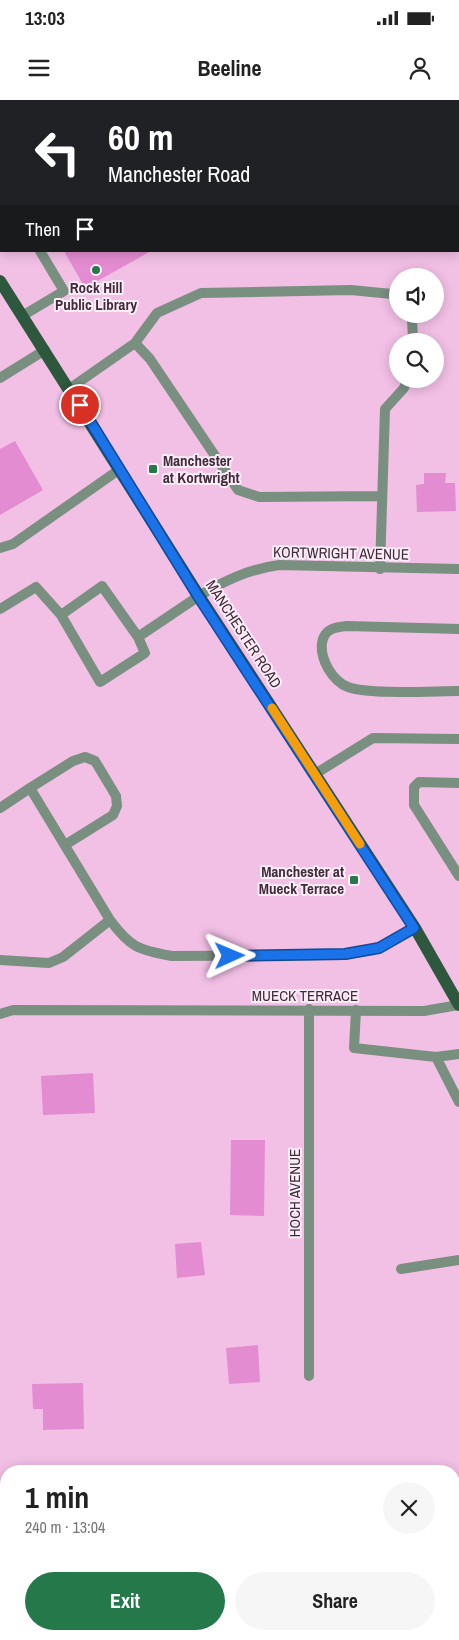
<!DOCTYPE html>
<html lang="en">
<head>
<meta charset="utf-8">
<style>
  :root { --surface:#fff; --page:#f6f6f6; --text:#222; --muted:#767676; --accent:#24784a }
  body { margin:0; font-family:"Archivo Narrow",sans-serif; background:var(--page); color:var(--text); height:100vh; display:flex; flex-direction:column; font-size:19px; white-space:nowrap }
  * { box-sizing:border-box; margin:0 }
  p { font-size:16px; color:var(--muted) }
  .icon { flex:none; width:28px; height:28px; fill:none; stroke:currentColor; stroke-width:2; stroke-linecap:round; stroke-linejoin:round }
  .map { position:relative; flex:1; overflow:hidden }
  .sheet { position:absolute; left:0px; top:1365px; width:460px; height:175px; display:flex; flex-direction:column; background:var(--surface); border-radius:20px 20px 0 0; box-shadow:0 2px 12px #0003 }
  .sheet>* { flex:none }
  .top-card { position:absolute; left:0px; top:0px; width:460px; height:152px; box-shadow:0 2px 12px #0003; background:#202124; color:#fff; overflow:hidden }
  .controls { position:absolute; left:389px; top:168px; display:grid; gap:10px }
  .controls a { display:grid; place-items:center; width:55px; height:55px; border-radius:50%; background:var(--surface); box-shadow:0 2px 12px #0003; font-size:25px }
  .pin { position:absolute; display:grid; place-items:center; width:42px; height:42px; color:#fff; margin:-21px; border:2px solid #fff; border-radius:50%; box-shadow:0 1px 5px #0007 }
  .me { position:absolute; width:55px; margin:-28px; rotate:89deg; stroke-linejoin:round; filter:drop-shadow(0 0 4px #0008) }
  .turn { display:flex; align-items:center; gap:18px; height:105px; padding:0 25px; font-size:22px }
  .turn .icon { width:65px; height:65px; stroke-width:2.5 }
  .turn b { display:block; font-size:35px; line-height:42px }
  .then { display:flex; align-items:center; height:48px; padding:0 25px; background:#0003; gap:10px; font-size:19px }
  .round { display:grid; place-items:center; flex:none; width:52px; height:52px; border-radius:26px; background:var(--page) }
  .headline { display:flex; align-items:center; justify-content:space-between; height:85px; padding:0 25px }
  h1 { font-size:30px; font-weight:800; line-height:38px }
  .button { display:flex; gap:10px; margin-top:auto; padding:10px 25px }
  .button a { flex:1; height:58px; border-radius:30px; background:var(--accent); color:#fff; font-size:20px; font-weight:800; line-height:58px; text-align:center }
  .button a+a { background:var(--page); color:var(--text) }
  .status { display:flex; justify-content:space-between; align-items:center; height:35px; padding:0 25px; background:var(--surface); direction:ltr }
  .status svg { height:14px; fill:currentColor }
  header { display:flex; justify-content:space-between; align-items:center; height:65px; padding:0 25px; background:var(--surface); font-size:22px; font-weight:800 }
  .map>svg:first-child { display:block }
</style>
</head>
<body>
<div class="status"><b>13:03</b><svg viewBox="0 0 49 12"><path d="M0 12V9h3v3zM5 12V6h3v6zM10 12V3h3v9zM15 12V0h3v12zM26 1h20v11H26zM47 4h2v5h-2z"/></svg></div>
<header><svg class="icon" aria-label="menu" viewBox="0 0 24 24"><path d="M4 6h16M4 12h16M4 18h16"/></svg>Beeline<svg class="icon" aria-label="person" viewBox="0 0 24 24"><circle cx="12" cy="8" r="4"/><path d="M4 21q1-7 8-7t8 7"/></svg></header>
<div class="map">
<svg width="459" height="1540" viewBox="0 0 459 1540">
  <rect width="100%" height="100%" fill="#f2bfe5"/>
  <path fill="#e48cd1" d="M 64,151 L 151,151 L 85,188 Z
    M 15,341 L 43,390 L 0,415 L 0,349 Z
    M 424,373 L 446,373 L 445,383 L 455,383 L 456,411 L 417,412 L 416,385 L 424,384 Z
    M 93,973 L 95,1013 L 43,1015 L 41,976 Z
    M 231,1040 L 265,1040 L 264,1116 L 230,1115 Z
    M 201,1142 L 205,1175 L 177,1178 L 175,1144 Z
    M 258,1245 L 260,1282 L 229,1284 L 226,1248 Z
    M 83,1283 L 84,1329 L 43,1330 L 43,1309 L 33,1309 L 32,1284 Z"/>
  <g fill="none" stroke-linecap="round" stroke-linejoin="round">
    <path stroke="#798f80" stroke-width="10" d="M 185,1 L 185,0
      M 0,48 L 1,48
      M 0,124 L 1,123
      M 408,214 L 412,218 L 413,241
      M 22,216 L 64,191 L 40,151
      M 135,243 L 150,259 L 238,390 L 259,397 L 382,396
      M 69,289 L 135,243 L 157,213 L 201,193 L 351,190 L 392,194 L 398,201
      M 0,448 L 13,444 L 120,369
      M 380,469 L 385,309 L 404,288 L 407,279
      M 0,509 L 36,487 L 61,515 L 102,486 L 138,537 L 199,496
      M 61,515 L 100,582 L 145,553 L 138,537
      M 459,529 L 347,526 C 335,527 324,529 322,543 C 320,559 332,581 348,587 C 370,595 433,591 459,591
      M 315,674 L 373,638 L 459,639
      M 459,683 L 419,682 L 414,687 L 414,705 L 459,776
      M 30,688 L 73,661 L 85,657 L 95,661 L 116,696 L 117,706 L 113,715 L 65,745
      M 0,708 L 30,688 L 110,820 C 130,847 138,850 172,856 L 345,855 L 379,848 L 415,828
      M 0,860 L 49,863 L 63,857 L 110,820
      M 356,910 L 354,948 L 436,957 L 459,954
      M 436,957 L 459,1002
      M 401,1169 L 459,1160"/>
    <path stroke="#798f80" stroke-width="10" d="M 398,0 L 398,1
      M 0,278 L 45,250
      M 0,914 L 13,910 L 424,911 L 459,905
      M 309,1276 L 309,909"/>
    <path stroke="#798f80" stroke-width="10" d="M 199,496 C 224,481 249,469 279,465 L 459,469"/>
    <path stroke="#2e583e" stroke-width="12" d="M 0,181 L 199,496 L 415,828 L 459,905"/>
  </g>
  <g fill="none" stroke-linecap="round" stroke-linejoin="round">
    <defs>
      <path id="route" d="M 80,305 L 198,496 L 414,828 L 379,848 L 345,854 L 230,856"/>
    </defs>
    <use href="#route" stroke="#114b97" stroke-width="12"/>
    <use href="#route" stroke="#1a73e8" stroke-width="9"/>
    <path stroke="#f59e0b" stroke-width="9" d="M 272,608 L 360,744"/>
  </g>
  <g fill="#24784a" stroke="#fdedf8" stroke-width="2">
    <circle cx="96" cy="170" r="5"/>
    <rect x="148" y="364" width="10" height="10" rx="2.5"/>
    <rect x="349" y="775" width="10" height="10" rx="2.5"/>
  </g>
  <g text-anchor="middle" dominant-baseline="central" stroke-width="4" stroke-linejoin="round" paint-order="stroke">
    <g font-size="15" font-weight="bold" fill="#3f2b3a" stroke="#fdedf8">
      <text x="96" y="187">Rock Hill<tspan x="96" dy="17">Public Library</tspan></text>
      <text x="163" y="360" text-anchor="start">Manchester<tspan x="163" dy="17">at Kortwright</tspan></text>
      <text x="344" y="771" text-anchor="end">Manchester at<tspan x="344" dy="17">Mueck Terrace</tspan></text>
    </g>
    <g font-size="15" fill="#3f2b3a" stroke="#fdedf8">
      <text transform="translate(341 453) rotate(1)">KORTWRIGHT AVENUE</text>
      <text transform="translate(244 534) rotate(57)">MANCHESTER ROAD</text>
      <text x="305" y="895">MUECK TERRACE</text>
      <text transform="translate(294 1093) rotate(-90)">HOCH AVENUE</text>
    </g>
  </g>
</svg>
<div class="controls">
<a><svg class="icon" aria-label="sound" viewBox="0 0 24 24"><path d="M4 9h4l5-4v14l-5-4H4zM17 9q2 3 0 6"/></svg></a>
<a><svg class="icon" aria-label="search" viewBox="0 0 24 24"><circle cx="10" cy="10" r="6"/><path d="M15 15l6 6"/></svg></a>
</div>
<div class="pin" style="left:80px;top:305px;background:#d93025"><svg class="icon" aria-label="arrive" viewBox="0 0 24 24"><path d="M6 21V4h12l-3 4 3 4H6"/></svg></div>
<svg class="me" style="left:230px;top:856px" viewBox="-20 -20 40 40"><path d="M0-17L14 15 0 8-14 15z" fill="#1a73e8" stroke="#fff" stroke-width="4"/></svg>
<div class="top-card">
<div class="turn"><svg class="icon" aria-label="left" viewBox="0 0 24 24"><path d="M17 20v-9H6M10 6l-5 5 5 5"/></svg><div><b>60 m</b>Manchester Road</div></div>
<div class="then">Then<svg class="icon" aria-label="arrive" viewBox="0 0 24 24"><path d="M6 21V4h12l-3 4 3 4H6"/></svg></div>
</div>
<section class="sheet">
<div class="headline"><div><h1>1 min</h1><p>240 m · 13:04</p></div><a class="round"><svg class="icon" aria-label="close" viewBox="0 0 24 24"><path d="M6 6l12 12M18 6L6 18"/></svg></a></div>
<div class="button"><a>Exit</a><a>Share</a></div>
</section>
</div>
</body>
</html>
